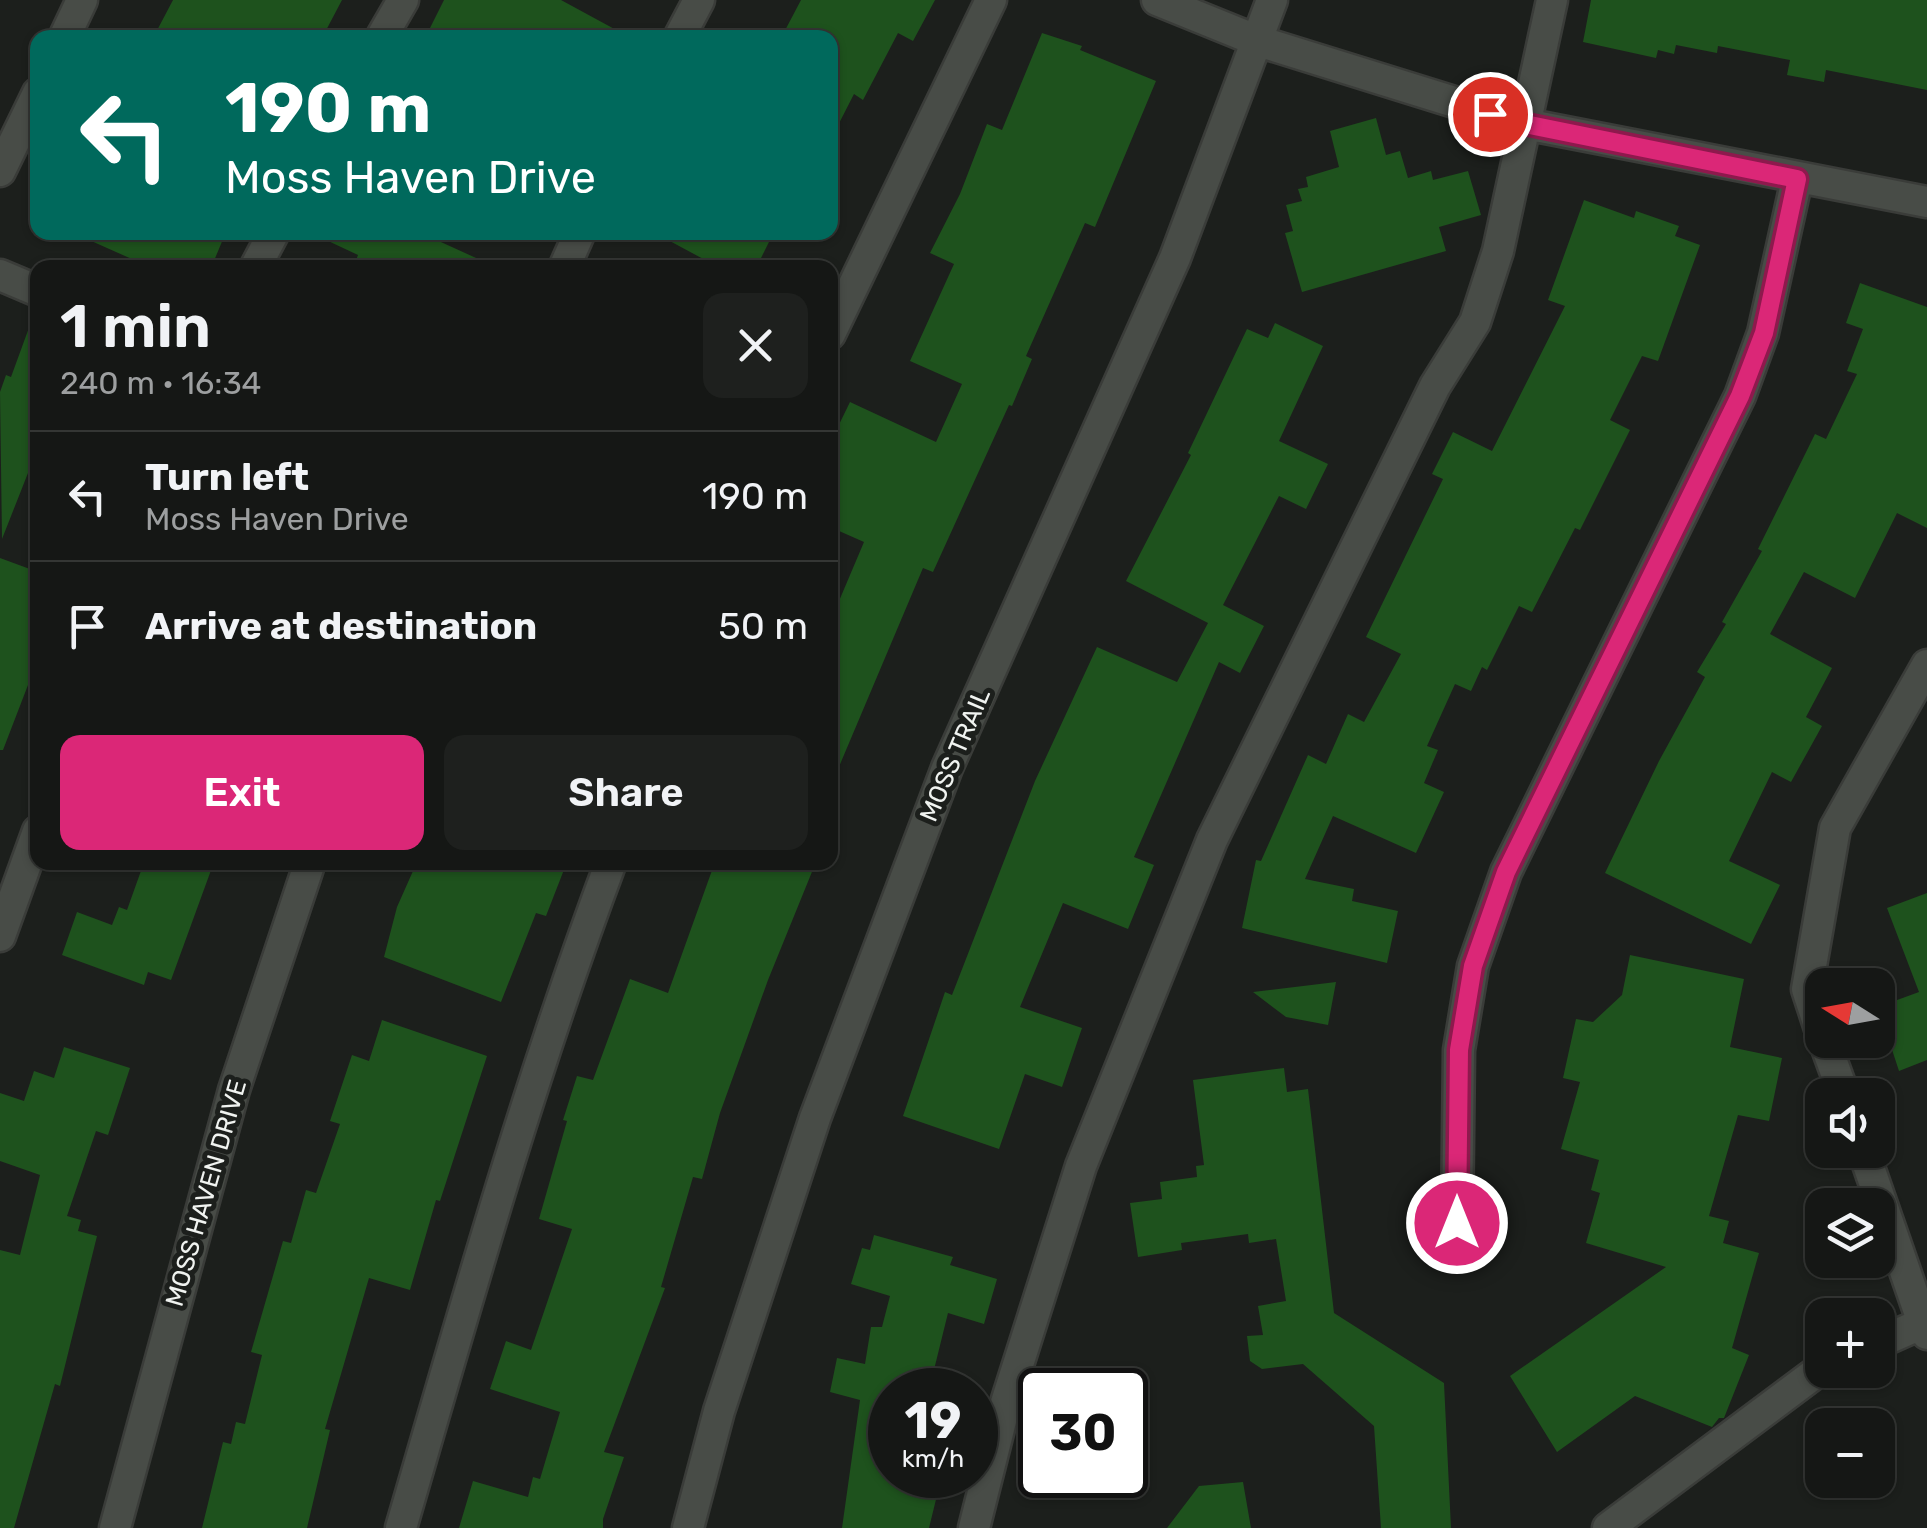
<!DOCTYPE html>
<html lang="en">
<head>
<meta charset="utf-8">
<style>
  :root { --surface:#151715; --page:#1e201e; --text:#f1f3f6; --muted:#9d9fa0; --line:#343634; --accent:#db2777 }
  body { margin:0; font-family:Rubik,sans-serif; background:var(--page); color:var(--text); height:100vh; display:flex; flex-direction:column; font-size:38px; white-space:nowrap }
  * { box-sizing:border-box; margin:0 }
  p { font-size:32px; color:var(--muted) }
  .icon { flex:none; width:55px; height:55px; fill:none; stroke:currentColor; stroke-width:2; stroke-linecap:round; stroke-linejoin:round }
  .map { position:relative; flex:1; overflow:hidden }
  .sheet { position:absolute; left:30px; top:260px; width:808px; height:610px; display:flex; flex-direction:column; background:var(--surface); border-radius:20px; box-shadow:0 2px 8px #0004,0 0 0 2px var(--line) }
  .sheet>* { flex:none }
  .banner { position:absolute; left:30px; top:30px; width:808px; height:210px; border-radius:20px; box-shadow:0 2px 8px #0004,0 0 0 2px var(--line); background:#00695c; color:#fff; overflow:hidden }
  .needle { width:65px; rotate:281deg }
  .fabs { position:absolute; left:1805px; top:968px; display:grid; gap:20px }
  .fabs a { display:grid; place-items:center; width:90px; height:90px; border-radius:20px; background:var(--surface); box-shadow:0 2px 8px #0004,0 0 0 2px var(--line); font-size:50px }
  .speed { position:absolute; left:868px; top:1368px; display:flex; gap:20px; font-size:50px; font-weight:700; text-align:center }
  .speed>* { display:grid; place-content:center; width:130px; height:130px; border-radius:50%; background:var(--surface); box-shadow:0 2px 8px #0004,0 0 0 2px var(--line); line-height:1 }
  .speed small { font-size:25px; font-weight:400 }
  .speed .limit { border:5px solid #111; border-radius:15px; background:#fff; color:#111 }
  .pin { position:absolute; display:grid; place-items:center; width:85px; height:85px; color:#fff; margin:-42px; border:5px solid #fff; border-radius:50%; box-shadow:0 2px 10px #0007 }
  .me { position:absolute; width:110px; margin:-55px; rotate:0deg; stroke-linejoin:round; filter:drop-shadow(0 0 8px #0008) }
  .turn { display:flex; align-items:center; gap:35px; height:210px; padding:0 30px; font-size:45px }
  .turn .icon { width:130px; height:130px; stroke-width:2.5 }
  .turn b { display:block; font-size:70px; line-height:85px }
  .round { display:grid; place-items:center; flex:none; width:105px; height:105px; border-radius:20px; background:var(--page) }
  .headline { display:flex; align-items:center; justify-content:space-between; height:170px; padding:0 30px }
  h1 { font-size:60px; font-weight:600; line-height:75px }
  .primary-button { display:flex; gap:20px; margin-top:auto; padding:20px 30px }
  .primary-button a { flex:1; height:115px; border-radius:20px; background:var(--accent); color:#fff; font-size:40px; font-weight:600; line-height:115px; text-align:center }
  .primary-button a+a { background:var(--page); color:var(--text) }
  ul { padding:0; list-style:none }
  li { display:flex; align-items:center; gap:30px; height:130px; padding:0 30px; border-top:2px solid var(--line) }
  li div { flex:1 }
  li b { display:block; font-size:38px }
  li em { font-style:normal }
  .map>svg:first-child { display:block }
</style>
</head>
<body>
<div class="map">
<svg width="1927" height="1528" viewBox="0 0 1927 1528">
  <rect width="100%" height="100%" fill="#1c1f1c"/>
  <path fill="#1e521d" d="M 173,0 L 342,0 L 322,38 L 153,38 Z
    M 444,0 L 561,0 L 631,38 L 425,38 Z
    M 801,0 L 935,0 L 913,41 L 898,33 L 863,100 L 854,94 L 830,141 L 830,38 L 781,38 Z
    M 1591,0 L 1927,0 L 1927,90 L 1826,70 L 1824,82 L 1787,75 L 1790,60 L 1718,46 L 1717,53 L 1676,45 L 1674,54 L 1658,50 L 1656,58 L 1583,42 Z
    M 1042,33 L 1082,46 L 1080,50 L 1156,81 L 1095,227 L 1085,223 L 1026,356 L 1032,359 L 1012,406 L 1009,405 L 933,572 L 923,568 L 830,788 L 830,598 L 839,601 L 864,542 L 830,527 L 830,443 L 850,402 L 936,442 L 962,384 L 910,361 L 954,264 L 930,253 L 960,194 L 987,124 L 1002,130 Z
    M 1376,118 L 1386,155 L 1400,151 L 1408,178 L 1431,171 L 1433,180 L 1468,171 L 1481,215 L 1439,227 L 1446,251 L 1302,292 L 1285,233 L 1293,231 L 1286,205 L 1302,201 L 1298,189 L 1308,187 L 1306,177 L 1339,167 L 1330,131 Z
    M 1584,200 L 1634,218 L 1636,211 L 1679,226 L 1675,236 L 1700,245 L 1658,361 L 1642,356 L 1610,420 L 1630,430 L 1580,530 L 1575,528 L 1532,612 L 1519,606 L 1487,670 L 1482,667 L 1471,691 L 1455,684 L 1427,746 L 1438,750 L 1424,783 L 1444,792 L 1416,853 L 1333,816 L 1305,879 L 1354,889 L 1352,901 L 1398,911 L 1387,963 L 1242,928 L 1256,860 L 1261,861 L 1308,755 L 1326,764 L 1348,714 L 1364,722 L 1401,654 L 1366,637 L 1443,479 L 1432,474 L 1453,432 L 1492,451 L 1565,306 L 1548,300 Z
    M 71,232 L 226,232 L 211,268 L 152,268 Z
    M 309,232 L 419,232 L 498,268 L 353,268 L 358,255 Z
    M 653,232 L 774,232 L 756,268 L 720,268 Z
    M 1860,283 L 1927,307 L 1927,528 L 1897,513 L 1855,598 L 1804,572 L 1770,634 L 1832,668 L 1806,717 L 1822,726 L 1791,782 L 1772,772 L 1729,861 L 1780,885 L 1751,944 L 1605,873 L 1659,761 L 1705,677 L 1697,672 L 1726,624 L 1722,622 L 1762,551 L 1758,549 L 1815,434 L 1826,439 L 1857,374 L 1847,371 L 1863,329 L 1846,323 Z
    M 34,314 L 38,314 L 38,476 L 28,473 L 2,539 L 0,392 L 6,375 L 11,377 Z
    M 1275,323 L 1323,346 L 1279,441 L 1328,464 L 1306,509 L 1279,496 L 1223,605 L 1264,626 L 1240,673 L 1219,662 L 1134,857 L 1154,865 L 1128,929 L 1063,903 L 1020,1007 L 1082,1028 L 1062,1087 L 1025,1074 L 999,1149 L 903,1116 L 945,992 L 952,995 L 1035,781 L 1097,647 L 1177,682 L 1208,623 L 1126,581 L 1191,455 L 1188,453 L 1247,329 L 1268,338 Z
    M 0,558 L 38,572 L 38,659 L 3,750 L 0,750 Z
    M 155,862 L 214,862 L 171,980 L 148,972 L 144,985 L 62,955 L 77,912 L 112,925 L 119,907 L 127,910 L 142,868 L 152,871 Z
    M 417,862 L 567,862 L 546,916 L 536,913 L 501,1002 L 384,957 L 397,907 Z
    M 715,862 L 816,862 L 768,980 L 720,1113 L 702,1179 L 693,1177 L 661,1287 L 665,1288 L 604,1452 L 624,1457 L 603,1519 L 603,1528 L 459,1528 L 473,1481 L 528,1497 L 533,1477 L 540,1479 L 560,1412 L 490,1389 L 506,1341 L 531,1350 L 572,1229 L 539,1219 L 567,1121 L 563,1120 L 577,1076 L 593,1080 L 630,979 L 668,993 Z
    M 1927,893 L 1927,1060 L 1899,1071 L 1878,1007 L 1919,992 L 1887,908 Z
    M 1630,955 L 1744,979 L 1730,1047 L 1782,1058 L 1769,1121 L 1738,1115 L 1709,1216 L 1729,1221 L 1723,1243 L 1759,1253 L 1732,1348 L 1749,1355 L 1724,1418 L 1719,1418 L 1712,1427 L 1635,1396 L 1557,1452 L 1510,1376 L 1666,1267 L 1586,1243 L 1600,1193 L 1591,1190 L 1599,1160 L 1561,1149 L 1580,1082 L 1563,1078 L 1576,1019 L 1593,1022 L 1622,995 Z
    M 1336,982 L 1328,1025 L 1286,1017 L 1253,992 Z
    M 382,1020 L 487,1056 L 440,1201 L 436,1200 L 410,1290 L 369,1278 L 325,1429 L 330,1430 L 307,1528 L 202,1528 L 223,1442 L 231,1444 L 236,1422 L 245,1424 L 262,1355 L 251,1352 L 283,1241 L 291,1243 L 306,1190 L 316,1193 L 340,1124 L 330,1121 L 352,1055 L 369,1061 Z
    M 64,1047 L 130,1068 L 108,1135 L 96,1131 L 67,1216 L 81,1220 L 78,1231 L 97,1236 L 60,1386 L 55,1384 L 14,1528 L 0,1528 L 0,1250 L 20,1255 L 40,1175 L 0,1161 L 0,1093 L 24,1101 L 34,1071 L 54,1078 Z
    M 1284,1068 L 1287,1092 L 1308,1089 L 1334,1313 L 1444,1383 L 1451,1528 L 1381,1528 L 1374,1426 L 1303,1364 L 1262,1369 L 1250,1361 L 1247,1336 L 1263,1335 L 1258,1306 L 1286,1301 L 1276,1239 L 1249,1243 L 1248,1234 L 1181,1243 L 1182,1250 L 1138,1257 L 1130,1203 L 1162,1199 L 1160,1182 L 1197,1177 L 1196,1166 L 1204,1165 L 1193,1080 Z
    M 874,1235 L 953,1257 L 950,1265 L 997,1279 L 984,1324 L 948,1313 L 929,1390 L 890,1390 L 890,1475 L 942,1475 L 929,1528 L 842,1528 L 860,1400 L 830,1392 L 837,1358 L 865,1364 L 871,1327 L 882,1327 L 890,1296 L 851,1284 L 862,1248 L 870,1250 Z
    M 1243,1482 L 1251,1528 L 1167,1528 L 1199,1486 Z"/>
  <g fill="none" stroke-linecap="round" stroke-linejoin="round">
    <defs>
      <path id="minor" d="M 1157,0 L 1258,41 L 1525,124 L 1927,202
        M 64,38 L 82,0
        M 381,38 L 403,0
        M 679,38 L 699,0
        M 0,171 L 38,93
        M 255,268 L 274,232
        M 564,268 L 580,232
        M 0,275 L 38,291
        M 830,334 L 991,0
        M 0,936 L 38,831
        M 1822,1035 L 1807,989 L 1835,828 L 1927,665
        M 1824,1040 L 1844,1095
        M 1863,1150 L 1923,1323
        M 1457,1223 L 1459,1050 L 1473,966 L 1506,872 L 1740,396 L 1763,333 L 1797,179
        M 1878,1343 L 1923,1323 L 1927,1334
        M 115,1528 L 234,1090 L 310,862
        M 401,1528 C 466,1304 529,1080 611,862
        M 688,1528 L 719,1411 L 815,1118 L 947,768 L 1175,258 L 1272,0
        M 974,1528 L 1004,1409 L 1081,1166 L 1212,840 L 1435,386 L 1475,322 L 1498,251 L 1552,0
        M 1608,1528 L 1822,1368"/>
    </defs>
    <use href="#minor" stroke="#3a3c39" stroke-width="35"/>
    <use href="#minor" stroke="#484c47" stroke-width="30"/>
  </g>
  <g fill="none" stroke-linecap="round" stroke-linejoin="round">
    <defs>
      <path id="route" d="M 1457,1223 L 1459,1050 L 1473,966 L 1506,872 L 1740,396 L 1764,333 L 1797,179 L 1525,124 L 1490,114"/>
    </defs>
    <use href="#route" stroke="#8e194d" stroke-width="25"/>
    <use href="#route" stroke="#db2777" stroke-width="18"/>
  </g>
  <g text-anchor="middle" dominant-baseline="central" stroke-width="10" stroke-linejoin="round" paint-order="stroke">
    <g font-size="25" fill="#f0f3f0" stroke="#1c1f1c">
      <text transform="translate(955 755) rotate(-67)">MOSS TRAIL</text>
      <text transform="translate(206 1193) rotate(-74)">MOSS HAVEN DRIVE</text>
    </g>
  </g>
</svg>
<div class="fabs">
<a><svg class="needle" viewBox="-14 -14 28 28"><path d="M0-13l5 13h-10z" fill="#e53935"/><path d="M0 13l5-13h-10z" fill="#9d9fa0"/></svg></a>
<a><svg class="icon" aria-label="sound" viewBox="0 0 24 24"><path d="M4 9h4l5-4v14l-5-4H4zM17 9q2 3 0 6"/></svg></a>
<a><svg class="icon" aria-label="layers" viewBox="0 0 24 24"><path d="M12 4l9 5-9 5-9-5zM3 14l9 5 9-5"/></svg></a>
<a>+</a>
<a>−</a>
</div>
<div class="speed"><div>19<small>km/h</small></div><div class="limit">30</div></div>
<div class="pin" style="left:1490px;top:114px;background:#d93025"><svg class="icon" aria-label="arrive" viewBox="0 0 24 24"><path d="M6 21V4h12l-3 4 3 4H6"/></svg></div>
<svg class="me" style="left:1457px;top:1223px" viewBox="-20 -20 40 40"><circle r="17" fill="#db2777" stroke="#fff" stroke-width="3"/><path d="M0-11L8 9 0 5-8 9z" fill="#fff"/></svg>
<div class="banner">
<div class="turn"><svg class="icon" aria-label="left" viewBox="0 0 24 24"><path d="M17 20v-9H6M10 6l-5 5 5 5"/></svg><div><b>190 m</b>Moss Haven Drive</div></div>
</div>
<section class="sheet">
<div class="headline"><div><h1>1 min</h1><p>240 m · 16:34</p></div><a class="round"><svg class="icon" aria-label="close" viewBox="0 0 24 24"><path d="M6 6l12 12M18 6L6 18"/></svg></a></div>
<ul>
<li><svg class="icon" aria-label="left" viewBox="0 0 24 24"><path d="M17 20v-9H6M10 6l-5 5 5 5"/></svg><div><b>Turn left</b><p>Moss Haven Drive</p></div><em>190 m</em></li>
<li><svg class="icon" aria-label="arrive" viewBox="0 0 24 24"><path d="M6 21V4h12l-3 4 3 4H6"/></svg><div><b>Arrive at destination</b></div><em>50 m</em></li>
</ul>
<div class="primary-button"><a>Exit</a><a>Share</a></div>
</section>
</div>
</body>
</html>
